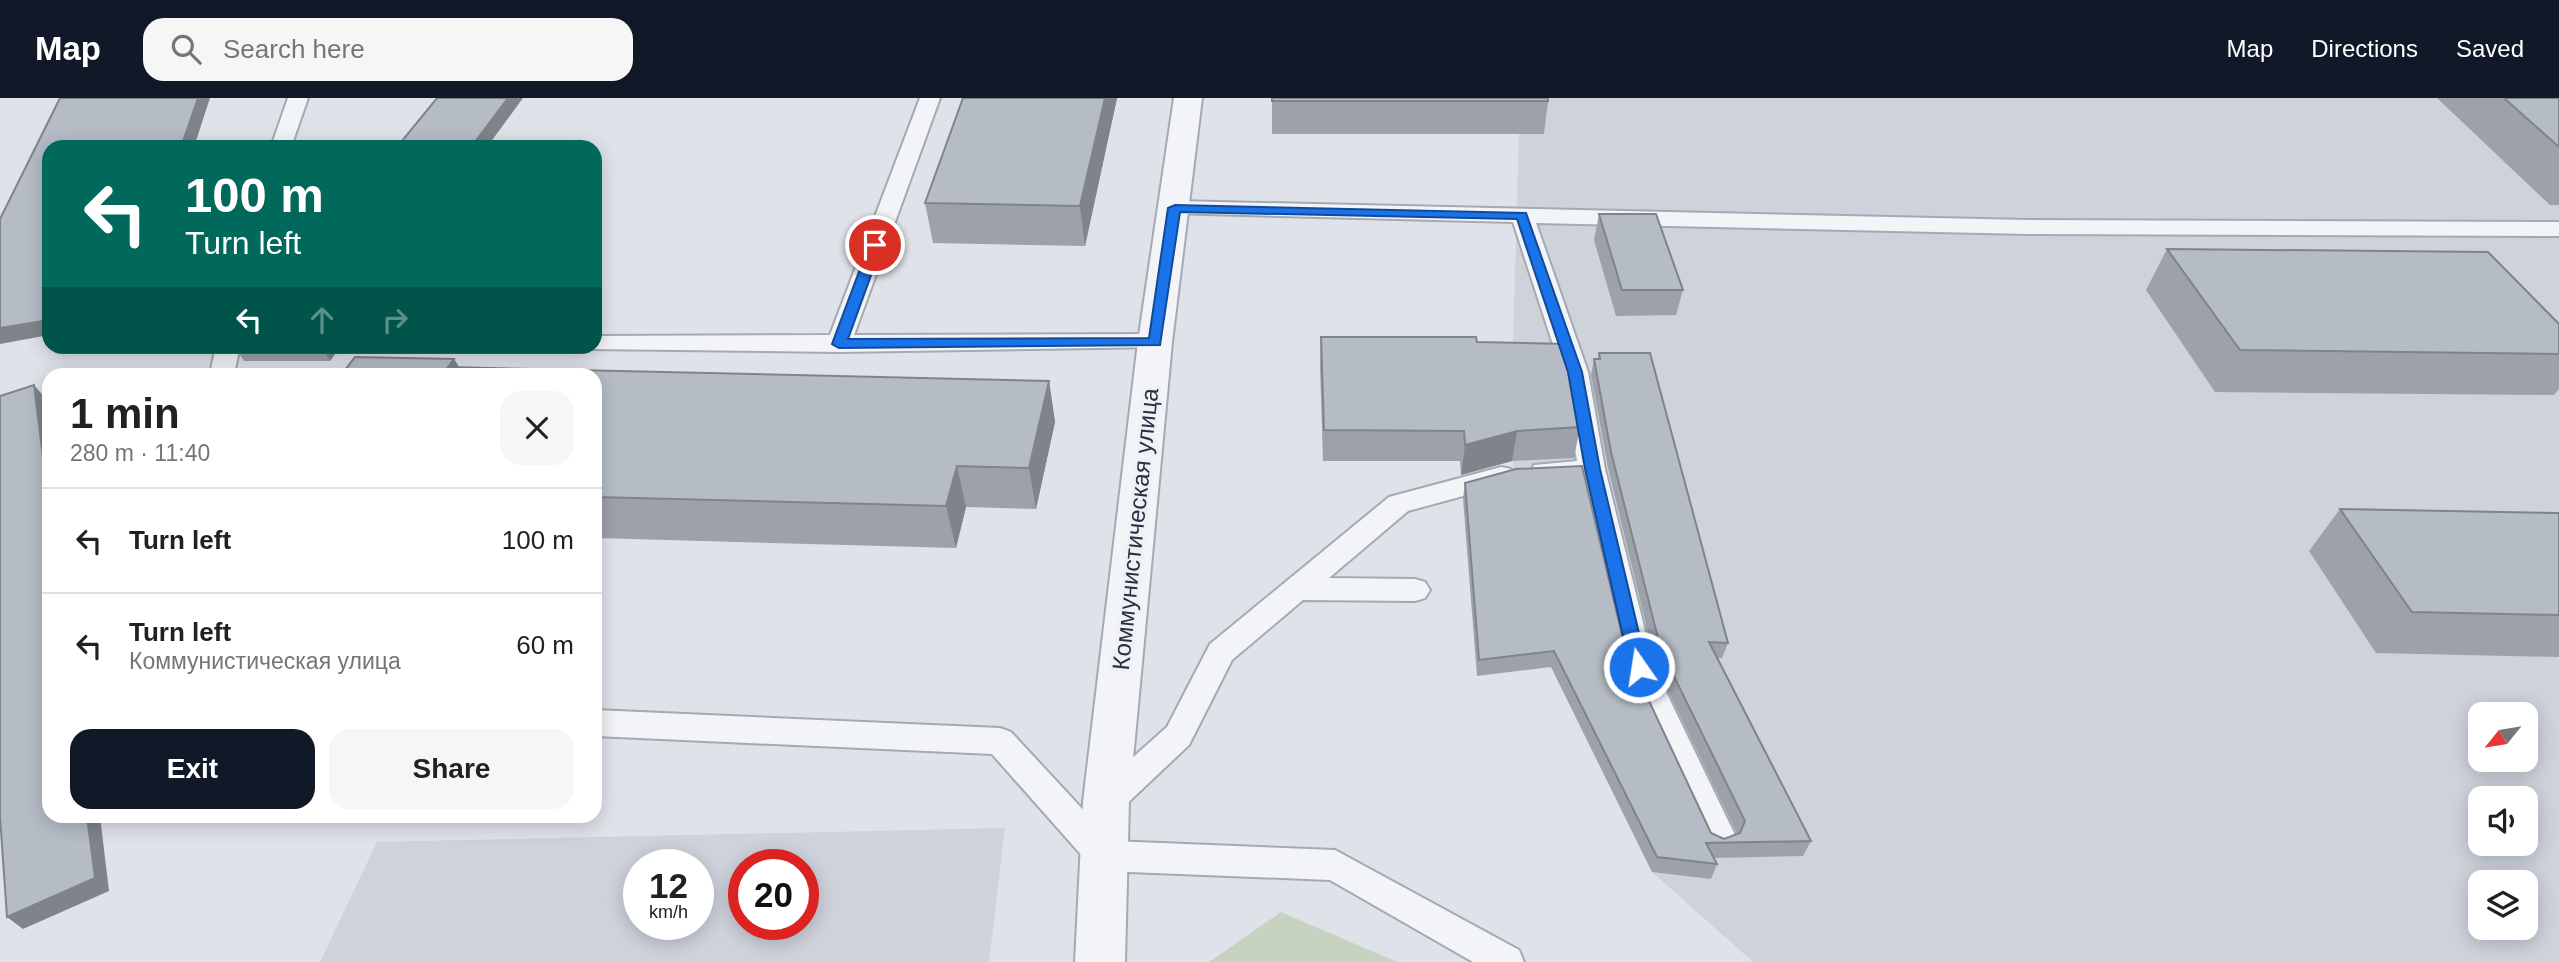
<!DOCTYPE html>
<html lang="en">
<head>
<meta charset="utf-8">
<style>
  :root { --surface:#fff; --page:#f6f6f6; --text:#202124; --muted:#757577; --line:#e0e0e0; --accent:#111827 }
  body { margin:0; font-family:Helvetica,sans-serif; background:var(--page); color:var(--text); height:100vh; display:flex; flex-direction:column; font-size:26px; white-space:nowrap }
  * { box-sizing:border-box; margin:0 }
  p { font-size:23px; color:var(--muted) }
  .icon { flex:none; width:38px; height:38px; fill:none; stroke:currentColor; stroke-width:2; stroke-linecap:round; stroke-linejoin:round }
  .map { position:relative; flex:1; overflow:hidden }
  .panel { position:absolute; left:42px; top:270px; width:560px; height:455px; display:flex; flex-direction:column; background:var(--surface); border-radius:21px; box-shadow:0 4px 18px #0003 }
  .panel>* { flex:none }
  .banner { position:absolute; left:42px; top:42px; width:560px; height:214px; border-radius:21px; box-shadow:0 4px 18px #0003; background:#00695c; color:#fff; overflow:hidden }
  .needle { width:46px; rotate:240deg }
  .controls { position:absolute; left:2468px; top:604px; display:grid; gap:14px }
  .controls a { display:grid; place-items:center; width:70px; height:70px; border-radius:14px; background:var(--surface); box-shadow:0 4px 18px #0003; font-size:35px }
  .speed { position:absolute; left:623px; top:751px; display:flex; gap:14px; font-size:35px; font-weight:700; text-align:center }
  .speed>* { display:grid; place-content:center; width:91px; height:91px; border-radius:50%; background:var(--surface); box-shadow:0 4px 18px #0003; line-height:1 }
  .speed small { font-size:18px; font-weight:400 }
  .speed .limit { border:10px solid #d22; background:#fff; color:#111 }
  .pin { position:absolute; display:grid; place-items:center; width:60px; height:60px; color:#fff; margin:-30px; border:4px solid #fff; border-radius:50%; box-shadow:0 2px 7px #0007 }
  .me { position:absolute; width:77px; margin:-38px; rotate:347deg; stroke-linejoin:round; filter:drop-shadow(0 0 5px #0008) }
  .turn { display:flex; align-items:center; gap:24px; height:147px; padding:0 28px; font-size:32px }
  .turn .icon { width:91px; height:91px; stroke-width:2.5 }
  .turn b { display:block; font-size:49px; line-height:60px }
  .lanes { display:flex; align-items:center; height:66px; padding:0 28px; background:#0003; justify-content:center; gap:35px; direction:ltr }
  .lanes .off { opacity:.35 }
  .round { display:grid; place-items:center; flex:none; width:74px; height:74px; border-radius:21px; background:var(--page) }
  .overview { display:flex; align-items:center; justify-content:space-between; height:119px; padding:0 28px }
  h1 { font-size:42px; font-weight:800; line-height:52px }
  .primary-button { display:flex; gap:14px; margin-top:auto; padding:14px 28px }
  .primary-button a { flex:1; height:80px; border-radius:21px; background:var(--accent); color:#fff; font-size:28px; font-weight:800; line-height:80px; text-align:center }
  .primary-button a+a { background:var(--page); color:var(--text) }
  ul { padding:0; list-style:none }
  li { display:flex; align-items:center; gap:21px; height:105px; padding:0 28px; border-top:2px solid var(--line) }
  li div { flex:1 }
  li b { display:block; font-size:26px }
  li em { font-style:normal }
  header { display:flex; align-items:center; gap:42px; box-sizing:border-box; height:98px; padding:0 35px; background:var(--accent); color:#fff }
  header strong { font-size:33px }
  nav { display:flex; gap:38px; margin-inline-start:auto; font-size:24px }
  .search { width:490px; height:63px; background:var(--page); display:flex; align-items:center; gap:18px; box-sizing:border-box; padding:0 24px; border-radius:21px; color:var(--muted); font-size:26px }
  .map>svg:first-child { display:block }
</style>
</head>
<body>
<header>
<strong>Map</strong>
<div class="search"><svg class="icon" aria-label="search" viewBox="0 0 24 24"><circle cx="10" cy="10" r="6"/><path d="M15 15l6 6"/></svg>Search here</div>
<nav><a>Map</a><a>Directions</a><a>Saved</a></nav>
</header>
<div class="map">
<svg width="2559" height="864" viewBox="0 0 2559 864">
  <rect width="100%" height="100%" fill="#dfe3e9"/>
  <path fill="#cdd2db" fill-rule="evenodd" d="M 1520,0 L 2559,0 L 2559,864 L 1753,864 L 1652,774 L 1551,569 L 1510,349 ZM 2480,616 L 2525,616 L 2525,662 L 2480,662 ZM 2480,700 L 2525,700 L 2525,746 L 2480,746 ZM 2480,784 L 2525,784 L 2525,830 L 2480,830 Z
    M 1005,730 L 989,864 L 320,864 L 377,744 ZM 639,766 L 698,766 L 698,826 L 639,826 ZM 744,766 L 803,766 L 803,826 L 744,826 Z"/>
  <path fill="#c5d3c0" d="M 1281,814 L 1397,864 L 1209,864 Z"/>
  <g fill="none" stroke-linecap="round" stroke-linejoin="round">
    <defs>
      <path id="service" d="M 288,0 L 308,0 L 291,49 L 271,49 Z
        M 920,0 L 940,0 L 854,237 L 1155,236 L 1164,239 L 1167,244 L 1164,249 L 839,254 L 586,251 L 584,248 L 595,248 L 595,238 L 830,237 Z
        M 1175,103 L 2026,122 L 2559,124 L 2559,138 L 2026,136 L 1536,125 L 1588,274 L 1605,371 L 1654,569 L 1736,739 L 1731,749 L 1719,754 L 1707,749 L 1624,569 L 1581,381 L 1544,383 L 1534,381 L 1531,374 L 1534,367 L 1577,363 L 1562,274 L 1513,124 L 1167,115 L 1164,110 Z
        M 216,248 L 240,248 L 234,276 L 210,276 Z
        M 1501,369 L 1511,371 L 1514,378 L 1511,385 L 1408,413 L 1329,480 L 1415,481 L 1425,484 L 1430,492 L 1425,500 L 1415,503 L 1303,502 L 1232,562 L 1189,647 L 1118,714 L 1106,718 L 1094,714 L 1089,704 L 1094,694 L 1167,629 L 1210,546 L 1389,399 Z
        M 595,612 L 1000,630 L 1011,634 L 1112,743 L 1335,752 L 1519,852 L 1524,864 L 1473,864 L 1330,782 L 1104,773 L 1092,769 L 992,656 L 595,638 Z"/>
      <path id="minor" d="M 1174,0 L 1202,0 L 1172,244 L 1129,704 L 1125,864 L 1075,864 L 1083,704 L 1138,244 Z"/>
    </defs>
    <use href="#service" stroke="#a4aab3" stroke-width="4"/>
    <use href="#minor" stroke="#a4aab3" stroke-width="4"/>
    <use href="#service" fill="#f2f4f7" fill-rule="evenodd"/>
    <use href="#minor" fill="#f2f4f7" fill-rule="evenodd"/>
  </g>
  <path fill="#9da2aa" d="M 963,0 L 1117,0 L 1085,148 L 933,145 L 925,105 Z
    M 1272,0 L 1548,3 L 1544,36 L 1272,36 Z
    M 2437,0 L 2559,0 L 2559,107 L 2550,107 Z
    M 1599,116 L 1683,192 L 1676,217 L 1616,218 L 1594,142 Z
    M 2167,151 L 2559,226 L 2559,291 L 2554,297 L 2215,294 L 2146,192 Z
    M 1321,239 L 1477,244 L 1580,329 L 1574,360 L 1512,363 L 1461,377 L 1460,363 L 1323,363 L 1320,269 Z
    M 341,248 L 330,263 L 244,263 L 235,249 Z
    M 1599,255 L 1728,545 L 1722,560 L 1718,560 L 1811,743 L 1803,758 L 1714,760 L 1717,766 L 1711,781 L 1652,774 L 1551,569 L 1477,578 L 1463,401 L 1465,385 L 1626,554 L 1711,735 L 1724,741 L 1737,736 L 1656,568 L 1608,370 L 1591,277 L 1594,261 L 1598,261 Z
    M 355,259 L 454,261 L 459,269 L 1049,283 L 1055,324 L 1036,411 L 966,409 L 956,450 L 595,440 L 595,276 L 342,276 Z
    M 2340,411 L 2559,415 L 2559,559 L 2376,555 L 2309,453 Z"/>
  <path fill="#7f848b" d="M 198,0 L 210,0 L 194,49 L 181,49 Z
    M 508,0 L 523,0 L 487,49 L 471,49 Z
    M 1105,0 L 1117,0 L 1085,148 L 1080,108 Z
    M 49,222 L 49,237 L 0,246 L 0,230 Z
    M 323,248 L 341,248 L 330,263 L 322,249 Z
    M 454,261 L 463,276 L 448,269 Z
    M 1049,283 L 1055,324 L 1036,411 L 1029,370 Z
    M 34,287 L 46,301 L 49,327 L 49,406 Z
    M 1517,333 L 1512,363 L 1461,377 L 1465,347 Z
    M 957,368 L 966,409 L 956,450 L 946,408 Z
    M 87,718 L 100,718 L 109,793 L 23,831 L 7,819 Z"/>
  <path fill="#b6bcc6" stroke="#7f848b" stroke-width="2" d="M 60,0 L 198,0 L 181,49 L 49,49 L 49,222 L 0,230 L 0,121 Z
    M 437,0 L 508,0 L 471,49 L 397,49 Z
    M 963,0 L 1105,0 L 1080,108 L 925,105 Z
    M 1272,0 L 1548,0 L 1548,3 L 1272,3 Z
    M 2504,0 L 2559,0 L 2559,49 Z
    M 1599,116 L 1656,116 L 1683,192 L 1622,192 Z
    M 2167,151 L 2488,154 L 2559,226 L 2559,256 L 2240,252 Z
    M 1321,239 L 1476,239 L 1477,244 L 1565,246 L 1580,329 L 1517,333 L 1465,347 L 1464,333 L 1324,332 Z
    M 235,248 L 323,248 L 322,249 Z
    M 1599,255 L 1650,255 L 1728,545 L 1709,544 L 1811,743 L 1706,745 L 1717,766 L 1657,759 L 1554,553 L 1479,562 L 1465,385 L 1516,371 L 1582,368 L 1626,554 L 1711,735 L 1724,741 L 1740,735 L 1745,723 L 1661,552 L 1611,354 L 1594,261 L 1600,261 Z
    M 355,259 L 454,261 L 448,269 L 1049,283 L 1029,370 L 957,368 L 946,408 L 595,399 L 595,276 L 342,276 Z
    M 34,287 L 49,406 L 49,718 L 87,718 L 95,780 L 7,819 L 0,719 L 0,298 Z
    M 2340,411 L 2559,415 L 2559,517 L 2412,514 Z"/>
  <path fill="#1a73e8" stroke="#114b97" stroke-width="2" d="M 1175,107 L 1526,115 L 1582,274 L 1600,371 L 1647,569 L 1645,574 L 1633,574 L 1630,569 L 1585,371 L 1568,274 L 1517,121 L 1180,114 L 1160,247 L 839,250 L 832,246 L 869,147 L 875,143 L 882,147 L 848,241 L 1149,240 L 1168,110 Z"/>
  <g text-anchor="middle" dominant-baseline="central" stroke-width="7" stroke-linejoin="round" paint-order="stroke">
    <g font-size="24" fill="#273140" stroke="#eef2f6">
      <text transform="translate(1135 431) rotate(-84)">Коммунистическая улица</text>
    </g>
  </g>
</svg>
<div class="controls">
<a><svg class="needle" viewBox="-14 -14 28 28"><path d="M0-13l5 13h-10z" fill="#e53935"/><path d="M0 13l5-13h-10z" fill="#757577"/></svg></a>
<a><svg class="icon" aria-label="sound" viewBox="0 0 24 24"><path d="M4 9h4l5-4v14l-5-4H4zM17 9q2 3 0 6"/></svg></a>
<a><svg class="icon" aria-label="layers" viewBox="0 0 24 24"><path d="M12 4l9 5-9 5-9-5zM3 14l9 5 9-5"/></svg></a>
</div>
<div class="speed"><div>12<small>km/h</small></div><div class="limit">20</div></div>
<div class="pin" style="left:875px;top:147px;background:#d93025"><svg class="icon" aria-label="arrive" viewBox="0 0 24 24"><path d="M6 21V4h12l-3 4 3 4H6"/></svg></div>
<svg class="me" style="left:1639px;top:569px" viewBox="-20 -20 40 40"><circle r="17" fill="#1a73e8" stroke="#fff" stroke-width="3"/><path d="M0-11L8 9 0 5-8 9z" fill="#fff"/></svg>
<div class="banner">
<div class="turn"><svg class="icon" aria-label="left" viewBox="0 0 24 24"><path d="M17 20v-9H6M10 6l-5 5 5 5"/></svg><div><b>100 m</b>Turn left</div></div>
<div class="lanes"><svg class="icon" aria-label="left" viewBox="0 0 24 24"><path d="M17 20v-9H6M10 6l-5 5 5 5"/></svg><svg class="icon off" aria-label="ahead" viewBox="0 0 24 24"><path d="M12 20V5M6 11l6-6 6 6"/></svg><svg class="icon off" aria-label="right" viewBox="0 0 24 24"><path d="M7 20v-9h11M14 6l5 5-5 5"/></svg></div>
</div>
<section class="panel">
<div class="overview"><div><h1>1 min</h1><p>280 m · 11:40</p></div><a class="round"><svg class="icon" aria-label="close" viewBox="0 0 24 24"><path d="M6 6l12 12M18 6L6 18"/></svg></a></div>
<ul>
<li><svg class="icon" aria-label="left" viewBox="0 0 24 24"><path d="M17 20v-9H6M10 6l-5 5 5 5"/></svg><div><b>Turn left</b></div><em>100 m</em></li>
<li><svg class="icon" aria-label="left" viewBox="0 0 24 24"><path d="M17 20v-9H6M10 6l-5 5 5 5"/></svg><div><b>Turn left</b><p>Коммунистическая улица</p></div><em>60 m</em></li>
</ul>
<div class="primary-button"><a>Exit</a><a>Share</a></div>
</section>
</div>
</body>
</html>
